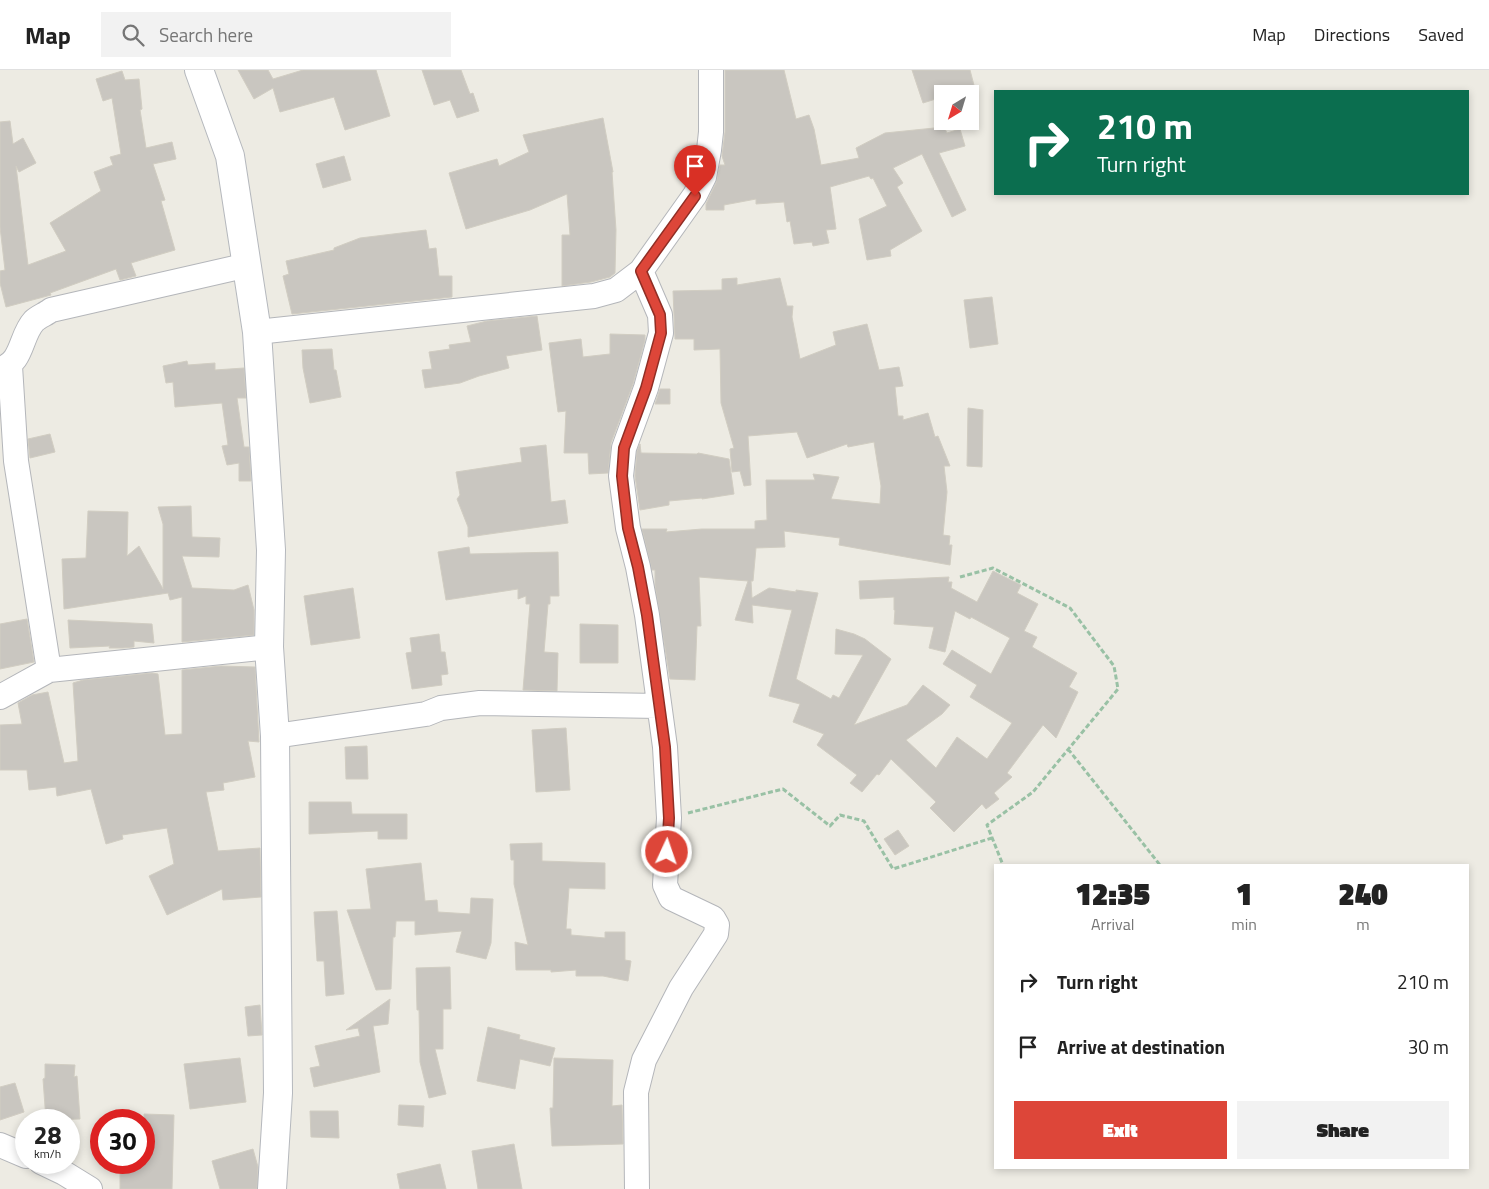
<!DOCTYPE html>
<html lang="en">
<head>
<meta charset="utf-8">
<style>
  :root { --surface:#fff; --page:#f2f2f2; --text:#222; --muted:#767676; --line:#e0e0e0; --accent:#dd4639 }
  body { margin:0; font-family:"Titillium Web",sans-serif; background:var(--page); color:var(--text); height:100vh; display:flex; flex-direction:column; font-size:19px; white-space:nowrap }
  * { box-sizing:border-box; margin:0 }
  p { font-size:16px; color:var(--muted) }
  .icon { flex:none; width:28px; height:28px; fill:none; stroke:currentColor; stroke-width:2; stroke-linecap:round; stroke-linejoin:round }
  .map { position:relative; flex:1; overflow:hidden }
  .sheet { position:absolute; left:994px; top:794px; width:475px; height:305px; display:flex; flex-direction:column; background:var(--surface); border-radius:0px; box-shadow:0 2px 8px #0003 }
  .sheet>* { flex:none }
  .guide { position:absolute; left:994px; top:20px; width:475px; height:105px; border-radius:0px; box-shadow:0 2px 8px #0003; background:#0b6e4f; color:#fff; overflow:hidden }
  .needle { width:32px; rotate:218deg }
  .controls { position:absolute; left:934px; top:15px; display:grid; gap:10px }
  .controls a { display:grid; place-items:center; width:45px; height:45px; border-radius:0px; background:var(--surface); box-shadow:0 2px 8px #0003; font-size:25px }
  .speed { position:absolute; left:15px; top:1039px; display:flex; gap:10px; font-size:25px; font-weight:700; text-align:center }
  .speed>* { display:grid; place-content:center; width:65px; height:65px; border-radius:50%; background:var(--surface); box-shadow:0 2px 8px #0003; line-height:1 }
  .speed small { font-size:12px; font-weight:400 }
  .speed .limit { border:8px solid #d22; background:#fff; color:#111 }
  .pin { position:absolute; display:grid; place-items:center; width:42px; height:42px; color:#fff; margin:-51px -21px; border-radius:50% 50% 50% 0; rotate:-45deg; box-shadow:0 0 5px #0007 }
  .pin .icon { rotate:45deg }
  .me { position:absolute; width:55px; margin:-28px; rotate:3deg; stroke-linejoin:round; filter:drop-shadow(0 0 4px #0008) }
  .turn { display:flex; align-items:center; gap:18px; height:105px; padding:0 20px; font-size:22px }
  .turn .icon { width:65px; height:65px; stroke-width:2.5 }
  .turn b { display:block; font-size:35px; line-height:42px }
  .eta { display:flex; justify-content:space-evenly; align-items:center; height:85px; text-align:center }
  .eta b { font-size:30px; font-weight:800; line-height:35px }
  .action { display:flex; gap:10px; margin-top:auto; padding:10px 20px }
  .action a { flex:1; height:58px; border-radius:0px; background:var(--accent); color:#fff; font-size:20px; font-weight:800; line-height:58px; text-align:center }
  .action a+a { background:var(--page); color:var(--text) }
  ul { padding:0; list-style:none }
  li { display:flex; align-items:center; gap:15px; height:65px; padding:0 20px }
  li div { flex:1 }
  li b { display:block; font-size:19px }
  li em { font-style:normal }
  header { display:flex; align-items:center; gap:30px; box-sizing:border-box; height:70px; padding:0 25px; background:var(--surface); border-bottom:1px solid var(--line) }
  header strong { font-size:24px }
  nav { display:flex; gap:28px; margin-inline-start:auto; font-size:18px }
  .search { width:350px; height:45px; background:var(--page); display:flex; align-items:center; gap:12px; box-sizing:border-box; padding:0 18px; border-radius:0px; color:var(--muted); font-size:19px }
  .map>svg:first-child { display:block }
</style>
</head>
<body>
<header>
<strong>Map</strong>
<div class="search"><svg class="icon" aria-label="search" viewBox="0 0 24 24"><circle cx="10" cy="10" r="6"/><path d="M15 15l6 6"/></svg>Search here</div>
<nav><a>Map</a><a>Directions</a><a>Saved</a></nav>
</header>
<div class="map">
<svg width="1489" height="1119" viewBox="0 0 1489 1119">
  <rect width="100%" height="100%" fill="#edebe3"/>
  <path fill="#c9c6c0" stroke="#d1cdc2" d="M 238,0 L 268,0 L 273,9 L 303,0 L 376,0 L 390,46 L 345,60 L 334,27 L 280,42 L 273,18 L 254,29 Z
    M 422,0 L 461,0 L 470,24 L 473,23 L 479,41 L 457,48 L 450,30 L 434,35 Z
    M 725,0 L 784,0 L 796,49 L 809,45 L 814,59 L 821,95 L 859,88 L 856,78 L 885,63 L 944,57 L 947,63 L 960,59 L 965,76 L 939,83 L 966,140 L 952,147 L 922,84 L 893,98 L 903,113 L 897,117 L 922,161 L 890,180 L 891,186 L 867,190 L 859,149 L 887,136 L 873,108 L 871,109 L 869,106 L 830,117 L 836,159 L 826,160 L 829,173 L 813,176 L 812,172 L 794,174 L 790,151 L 787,152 L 784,132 L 756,134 L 756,129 L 724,135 L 724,140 L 706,140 L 706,134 L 716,113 L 720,95 L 725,95 L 722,86 L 725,62 Z
    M 912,0 L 970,0 L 975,19 L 956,24 L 942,24 L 942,27 L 923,33 Z
    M 122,1 L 125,10 L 139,9 L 142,39 L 140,40 L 146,78 L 172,72 L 176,89 L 153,94 L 165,130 L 161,131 L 175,180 L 131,193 L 136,206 L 120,210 L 116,199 L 50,223 L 51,225 L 6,237 L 0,213 L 0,201 L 5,200 L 0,157 L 0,52 L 10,51 L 13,74 L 23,68 L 36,93 L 19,102 L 16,96 L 28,195 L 66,181 L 50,153 L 101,121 L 94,102 L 113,95 L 110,87 L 121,84 L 112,28 L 103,31 L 96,9 Z
    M 603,48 L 613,102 L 612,102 L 616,160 L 615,203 L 610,207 L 591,212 L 562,216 L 562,165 L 570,165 L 567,124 L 530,140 L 466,159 L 449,103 L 497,89 L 499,96 L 529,82 L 523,65 Z
    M 344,86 L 351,110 L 323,118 L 316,94 Z
    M 426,160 L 429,179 L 436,178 L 439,206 L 452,206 L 452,227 L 292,244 L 283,206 L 289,204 L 286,191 L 334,180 L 334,178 L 360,168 Z
    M 737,208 L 737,215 L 780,208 L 787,236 L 793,236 L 792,247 L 800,289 L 836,275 L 833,262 L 867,254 L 879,300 L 899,297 L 903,316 L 895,317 L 898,346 L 903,346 L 903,350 L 928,343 L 935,367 L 938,366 L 950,396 L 944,396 L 947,422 L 943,465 L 950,466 L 949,475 L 952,475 L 950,495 L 839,475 L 840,468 L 784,461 L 785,477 L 756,478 L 753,511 L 751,511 L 752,528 L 769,518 L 796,522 L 796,520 L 818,523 L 796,609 L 831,629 L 833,625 L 839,628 L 863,585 L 835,584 L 836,559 L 854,564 L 865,569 L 891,589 L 854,655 L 907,635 L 923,615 L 950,635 L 942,644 L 906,670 L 936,698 L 957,667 L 987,689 L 1012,653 L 970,627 L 977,615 L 943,594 L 952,580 L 991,604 L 1010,568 L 971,547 L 970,549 L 955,541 L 945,582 L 929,578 L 934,557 L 894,554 L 895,540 L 894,540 L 894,527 L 860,529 L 859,511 L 949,507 L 948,512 L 952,512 L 951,518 L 977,532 L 993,501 L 1021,515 L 1017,523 L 1038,534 L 1024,561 L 1037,567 L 1032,577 L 1077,603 L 1069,617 L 1078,622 L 1056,668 L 1043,655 L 1007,703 L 1012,707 L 994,723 L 999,729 L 986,739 L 982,734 L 954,762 L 930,738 L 936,732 L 891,689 L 879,705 L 877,704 L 862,722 L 850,713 L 857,705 L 817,675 L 824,664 L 793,652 L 800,634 L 769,626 L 792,540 L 752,535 L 753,553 L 735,550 L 748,511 L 699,507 L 701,556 L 697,556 L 695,610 L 670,609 L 655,515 L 655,500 L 652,500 L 642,459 L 667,459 L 666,462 L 702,459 L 755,459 L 755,451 L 767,450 L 766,410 L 815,410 L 813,404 L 839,407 L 831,429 L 880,434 L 881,416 L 874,372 L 848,377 L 847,374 L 807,388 L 797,362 L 748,366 L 751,415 L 744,416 L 740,401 L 732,402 L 730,379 L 734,378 L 721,333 L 720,279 L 694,280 L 694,269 L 675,269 L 673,221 L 722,220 L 722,209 Z
    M 992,227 L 998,274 L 970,278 L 964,230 Z
    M 537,246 L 542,280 L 506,286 L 509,298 L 479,306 L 460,313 L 425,318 L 422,300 L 432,299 L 429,282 L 450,279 L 449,275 L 471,272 L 467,256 L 487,251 Z
    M 610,264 L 645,265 L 645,270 L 633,314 L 611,373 L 608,403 L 589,404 L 588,383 L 564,383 L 566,341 L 558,342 L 549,273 L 581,269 L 583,287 L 610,284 Z
    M 332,279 L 334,300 L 336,300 L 341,327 L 310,333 L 303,298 L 302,280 Z
    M 187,291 L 188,295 L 215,293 L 215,300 L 244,298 L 246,328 L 237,328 L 244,377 L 249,377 L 251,411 L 239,411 L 239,393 L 227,395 L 222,376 L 228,375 L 222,333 L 175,337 L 173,312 L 166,313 L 163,296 Z
    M 660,319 L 670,319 L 670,334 L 655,334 Z
    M 968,338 L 983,340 L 982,397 L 967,396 Z
    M 50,364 L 55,382 L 30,388 L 28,369 Z
    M 640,374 L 641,383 L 697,384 L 698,383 L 729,389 L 734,424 L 702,429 L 702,428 L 669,431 L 669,435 L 640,440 L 635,406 L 637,381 Z
    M 546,375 L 551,432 L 565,430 L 568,453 L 468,467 L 468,457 L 457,429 L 460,425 L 456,402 L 522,392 L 520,378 Z
    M 191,436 L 192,467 L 220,468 L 219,487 L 182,486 L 192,518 L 234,520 L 248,515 L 254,540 L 254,565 L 182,572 L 182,527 L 170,530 L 168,523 L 64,539 L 62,489 L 86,488 L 88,441 L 128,442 L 127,486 L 139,476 L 163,519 L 163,454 L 158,437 Z
    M 469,477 L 470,484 L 558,482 L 559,526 L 550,526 L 550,534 L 548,534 L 544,582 L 558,583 L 557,621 L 523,620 L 530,534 L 526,534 L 526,526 L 518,529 L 518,519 L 446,530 L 438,482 Z
    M 353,518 L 360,568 L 311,575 L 304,526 Z
    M 27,549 L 34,592 L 0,599 L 0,554 Z
    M 68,550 L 152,554 L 154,573 L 134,571 L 134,577 L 123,578 L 109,578 L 110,576 L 70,578 Z
    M 580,554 L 618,555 L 618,593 L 580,593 Z
    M 439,564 L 441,582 L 445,582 L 448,604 L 441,605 L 442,615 L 412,619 L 406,583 L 412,582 L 410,568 Z
    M 221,596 L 255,597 L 259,672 L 248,671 L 255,707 L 223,713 L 224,720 L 206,722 L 218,781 L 260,778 L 261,827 L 223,830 L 222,819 L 167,845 L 149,806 L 174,794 L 167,758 L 122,765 L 123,769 L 106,774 L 91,719 L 57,726 L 56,717 L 29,720 L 27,700 L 0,700 L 0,655 L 22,654 L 18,633 L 32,625 L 48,622 L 64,693 L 78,691 L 73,613 L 83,610 L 152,603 L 158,604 L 165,665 L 182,664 L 182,600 Z
    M 566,658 L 570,720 L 536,722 L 532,660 Z
    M 367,676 L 368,709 L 346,709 L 345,677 Z
    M 309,732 L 351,732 L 352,744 L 407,744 L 407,769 L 378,769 L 378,761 L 309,764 Z
    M 898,760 L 909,776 L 895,785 L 884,769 Z
    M 542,773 L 542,791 L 605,793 L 605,819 L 569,818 L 566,859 L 571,859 L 571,865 L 605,868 L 605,862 L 625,862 L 625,890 L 631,891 L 628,911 L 603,906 L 576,906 L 576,900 L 551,902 L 551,900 L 516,900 L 515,872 L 528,875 L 514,814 L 514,790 L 511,790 L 510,774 Z
    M 421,793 L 425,831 L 437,830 L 438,842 L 470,844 L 471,828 L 493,829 L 491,873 L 486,889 L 456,882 L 462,861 L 415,865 L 415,851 L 396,851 L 395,867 L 393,867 L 391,919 L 376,920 L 347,840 L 371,839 L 366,799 Z
    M 337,841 L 344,924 L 326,926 L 324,891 L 317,891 L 314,842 Z
    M 450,897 L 451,939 L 443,939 L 443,979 L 435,979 L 446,1024 L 429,1028 L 420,992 L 419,940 L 417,940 L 416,898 Z
    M 390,929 L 388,954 L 373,956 L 380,1002 L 314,1017 L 310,998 L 320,996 L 315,976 L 360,966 L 358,958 L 346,960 Z
    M 260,935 L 262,965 L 248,966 L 245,937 Z
    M 488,957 L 520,965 L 519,969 L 555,978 L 550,996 L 520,989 L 515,1019 L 477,1011 Z
    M 240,988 L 246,1032 L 190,1039 L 184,994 Z
    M 554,988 L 613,990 L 612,1036 L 622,1035 L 623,1074 L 552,1076 L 550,1038 L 553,1038 Z
    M 45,994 L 75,995 L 74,1007 L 77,1006 L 80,1049 L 46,1050 L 43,1009 L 45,1008 Z
    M 15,1013 L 24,1042 L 0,1050 L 0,1017 Z
    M 399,1035 L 424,1036 L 423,1057 L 398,1055 Z
    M 310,1041 L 338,1041 L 339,1068 L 311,1067 Z
    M 144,1044 L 174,1045 L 172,1119 L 120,1119 L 120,1092 L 144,1092 Z
    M 514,1074 L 522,1119 L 478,1119 L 472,1081 Z
    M 253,1079 L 258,1097 L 257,1119 L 220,1119 L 212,1091 Z
    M 440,1094 L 446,1119 L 400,1119 L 397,1104 Z"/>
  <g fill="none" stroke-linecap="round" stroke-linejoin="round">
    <defs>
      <path id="street" d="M 257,262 L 594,226 L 616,220 L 641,201 L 695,125 L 704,107 L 709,80 L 711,62 L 711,0
        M 10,296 L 16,391 L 49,600
        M 0,299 C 23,293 20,266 34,251 C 38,247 46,244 51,240 L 248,195
        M 0,627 L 49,600 L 269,577
        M 275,666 L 426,644 L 441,638 L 480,633 L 659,636
        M 0,1075 L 26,1086
        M 41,1092 L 64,1103 L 90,1119
        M 637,1119 L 636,1022 L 644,990 L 681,918 L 716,864 L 717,855 L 713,848 L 671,828 L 665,815 L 669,748 L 665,677 L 647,545 L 638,497 L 628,458 L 621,406 L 624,378 L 646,318 L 661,263 L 660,245 L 641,201"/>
      <path id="secondary" d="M 199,0 L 230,86 L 257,262 L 271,480 L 269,577 L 275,666 L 278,1023 L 272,1119"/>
    </defs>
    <use href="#street" stroke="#b4b6ba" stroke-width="26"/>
    <use href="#secondary" stroke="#b5b8bd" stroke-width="30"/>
    <path stroke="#99c1a5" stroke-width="3" stroke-dasharray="5 2.5" stroke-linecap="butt" d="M 960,507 L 993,498 L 1070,538 L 1114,596 L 1118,619 L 1033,722 L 987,755 L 1003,795
      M 1068,679 L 1160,795
      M 688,743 L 783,719 L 830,756 L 840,745 L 864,751 L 893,799 L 992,768"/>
    <use href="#street" stroke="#fff" stroke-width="24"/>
    <use href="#secondary" stroke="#fff" stroke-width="28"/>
  </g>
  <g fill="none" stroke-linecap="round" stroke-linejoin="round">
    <defs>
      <path id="route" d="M 667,782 L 669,748 L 665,677 L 647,545 L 638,497 L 628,458 L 622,406 L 624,378 L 646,318 L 661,263 L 660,245 L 641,201 L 695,126"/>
    </defs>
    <use href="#route" stroke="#902e25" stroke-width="12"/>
    <use href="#route" stroke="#dd4639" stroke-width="9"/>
  </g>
</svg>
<div class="controls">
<a><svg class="needle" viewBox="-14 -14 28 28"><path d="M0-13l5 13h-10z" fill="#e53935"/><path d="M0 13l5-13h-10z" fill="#767676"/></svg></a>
</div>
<div class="speed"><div>28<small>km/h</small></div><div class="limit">30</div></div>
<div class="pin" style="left:695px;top:126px;background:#d93025"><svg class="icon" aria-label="arrive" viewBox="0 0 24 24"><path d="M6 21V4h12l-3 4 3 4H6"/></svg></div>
<svg class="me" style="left:667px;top:782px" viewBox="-20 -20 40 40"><circle r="17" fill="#dd4639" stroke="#fff" stroke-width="3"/><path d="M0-11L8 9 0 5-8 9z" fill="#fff"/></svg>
<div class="guide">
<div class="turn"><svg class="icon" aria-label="right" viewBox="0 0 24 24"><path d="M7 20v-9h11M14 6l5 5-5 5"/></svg><div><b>210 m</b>Turn right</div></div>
</div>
<section class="sheet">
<div class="eta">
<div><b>12:35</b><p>Arrival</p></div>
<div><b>1</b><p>min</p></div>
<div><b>240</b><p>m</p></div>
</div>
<ul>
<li><svg class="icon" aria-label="right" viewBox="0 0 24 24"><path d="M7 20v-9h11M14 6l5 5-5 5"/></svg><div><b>Turn right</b></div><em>210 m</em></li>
<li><svg class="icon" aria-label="arrive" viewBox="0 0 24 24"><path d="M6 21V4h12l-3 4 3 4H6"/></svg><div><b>Arrive at destination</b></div><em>30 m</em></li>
</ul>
<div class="action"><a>Exit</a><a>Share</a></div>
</section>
</div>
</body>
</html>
